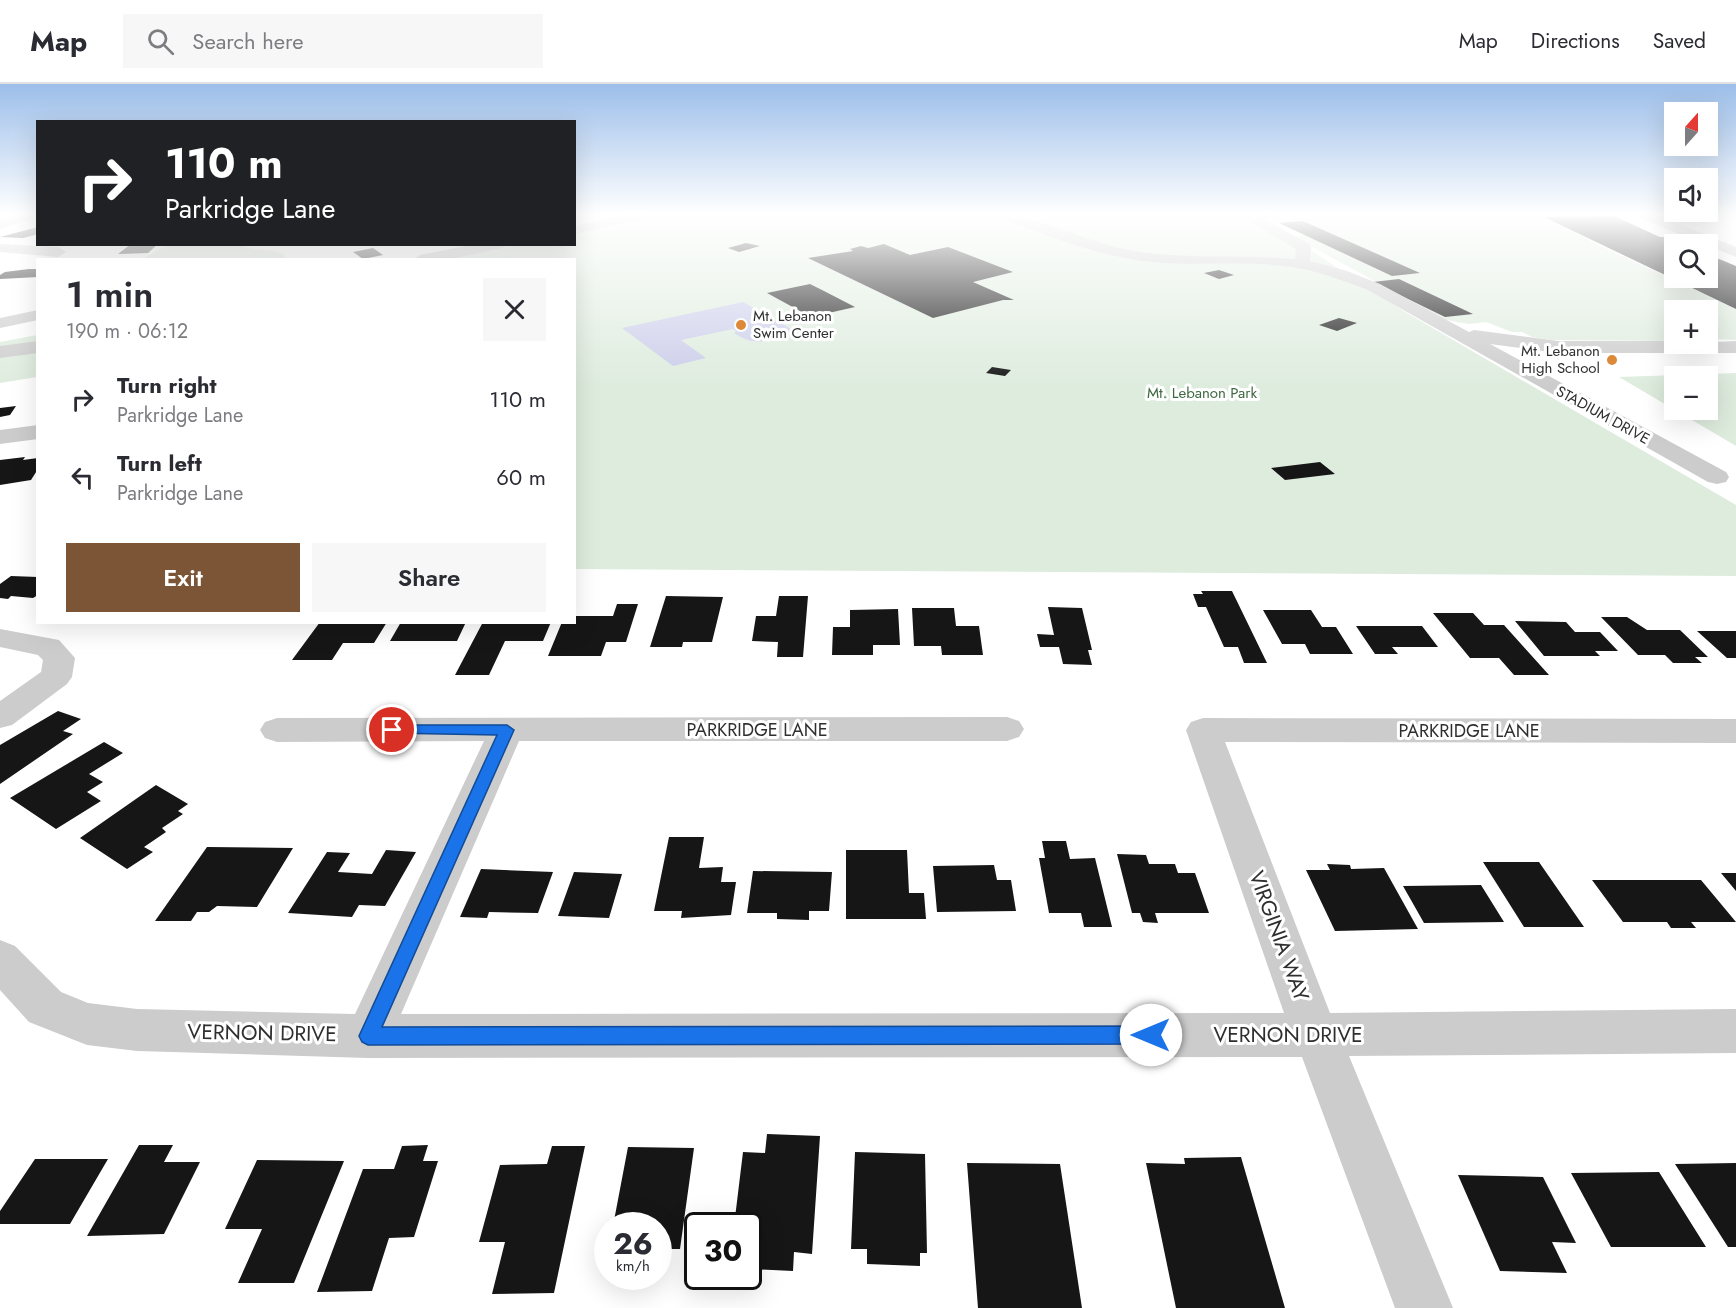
<!DOCTYPE html>
<html lang="en">
<head>
<meta charset="utf-8">
<style>
  :root { --surface:#fff; --page:#f7f7f7; --text:#2b2b33; --muted:#7c7c81; --line:#e1e1e2; --accent:#7b5536 }
  body { margin:0; font-family:Jost,sans-serif; background:var(--page); color:var(--text); height:100vh; display:flex; flex-direction:column; font-size:22px; white-space:nowrap }
  * { box-sizing:border-box; margin:0 }
  p { font-size:20px; color:var(--muted) }
  .icon { flex:none; width:33px; height:33px; fill:none; stroke:currentColor; stroke-width:2; stroke-linecap:round; stroke-linejoin:round }
  .map { position:relative; flex:1; overflow:hidden }
  .panel { position:absolute; left:36px; top:174px; width:540px; height:366px; display:flex; flex-direction:column; background:var(--surface); border-radius:0px; box-shadow:0 6px 24px #0002 }
  .panel>* { flex:none }
  .banner { position:absolute; left:36px; top:36px; width:540px; height:126px; border-radius:0px; box-shadow:0 6px 24px #0002; background:#202124; color:#fff; overflow:hidden }
  .needle { width:39px; rotate:21deg }
  .tools { position:absolute; left:1664px; top:18px; display:grid; gap:12px }
  .tools a { display:grid; place-items:center; width:54px; height:54px; border-radius:0px; background:var(--surface); box-shadow:0 6px 24px #0002; font-size:30px }
  .speed { position:absolute; left:594px; top:1128px; display:flex; gap:12px; font-size:30px; font-weight:700; text-align:center }
  .speed>* { display:grid; place-content:center; width:78px; height:78px; border-radius:50%; background:var(--surface); box-shadow:0 6px 24px #0002; line-height:1 }
  .speed small { font-size:15px; font-weight:400 }
  .speed .limit { border:3px solid #111; border-radius:9px; background:#fff; color:#111 }
  .pin { position:absolute; display:grid; place-items:center; width:51px; height:51px; color:#fff; margin:-26px; border:3px solid #fff; border-radius:50%; box-shadow:0 2px 6px #0007 }
  .me { position:absolute; width:66px; margin:-33px; rotate:270deg; stroke-linejoin:round; filter:drop-shadow(0 0 4px #0008) }
  .turn { display:flex; align-items:center; gap:21px; height:126px; padding:0 30px; font-size:27px }
  .turn .icon { width:78px; height:78px; stroke-width:2.5 }
  .turn b { display:block; font-size:42px; line-height:51px }
  .round { display:grid; place-items:center; flex:none; width:63px; height:63px; border-radius:0px; background:var(--page) }
  .summary { display:flex; align-items:center; justify-content:space-between; height:102px; padding:0 30px }
  h1 { font-size:36px; font-weight:600; line-height:45px }
  .button { display:flex; gap:12px; margin-top:auto; padding:12px 30px }
  .button a { flex:1; height:69px; border-radius:0px; background:var(--accent); color:#fff; font-size:24px; font-weight:600; line-height:69px; text-align:center }
  .button a+a { background:var(--page); color:var(--text) }
  ul { padding:0; list-style:none }
  li { display:flex; align-items:center; gap:18px; height:78px; padding:0 30px }
  li div { flex:1 }
  li b { display:block; font-size:22px }
  li em { font-style:normal }
  header { display:flex; align-items:center; gap:36px; box-sizing:border-box; height:84px; padding:0 30px; background:var(--surface); border-bottom:2px solid var(--line) }
  header strong { font-size:28px }
  nav { display:flex; gap:33px; margin-inline-start:auto; font-size:21px }
  .search { width:420px; height:54px; background:var(--page); display:flex; align-items:center; gap:15px; box-sizing:border-box; padding:0 21px; border-radius:0px; color:var(--muted); font-size:22px }
  .map>svg:first-child { display:block }
</style>
</head>
<body>
<header>
<strong>Map</strong>
<div class="search"><svg class="icon" aria-label="search" viewBox="0 0 24 24"><circle cx="10" cy="10" r="6"/><path d="M15 15l6 6"/></svg>Search here</div>
<nav><a>Map</a><a>Directions</a><a>Saved</a></nav>
</header>
<div class="map">
<svg width="1736" height="1224" viewBox="0 0 1736 1224">
  <rect width="100%" height="100%" fill="#fff"/>
  <path fill="#deecde" fill-rule="evenodd" d="M 621,131 L 1602,131 L 1605,132 L 1545,133 L 1594,159 L 1736,225 L 1736,256 L 1707,255 L 1707,226 L 1674,226 L 1674,257 L 1550,256 L 1532,253 L 1522,248 L 1512,248 L 1486,238 L 1469,240 L 1446,236 L 1294,153 L 1305,151 L 1267,133 L 1252,132 L 1306,163 L 1402,226 L 1736,421 L 1736,492 L 575,485 L 574,176 L 438,176 L 517,161 L 574,160 L 575,148 L 610,141 Z
    M 167,161 L 240,161 C 254,168 270,164 284,170 L 285,175 L 143,175 Z
    M 37,251 L 37,293 L 0,299 L 0,258 Z
    M 1736,289 L 1736,362 L 1619,293 ZM 1674,292 L 1707,292 L 1707,326 L 1674,326 Z"/>
  <path fill="#cbcdea" d="M 743,218 L 774,235 L 762,238 L 778,237 L 791,245 L 790,251 C 767,257 755,263 734,249 L 736,247 L 733,245 L 681,256 L 706,274 L 673,282 L 622,244 Z"/>
  <path fill="#161616" d="M 1614,132 L 1660,153 L 1668,153 L 1685,160 L 1674,160 L 1674,194 L 1707,194 L 1707,170 L 1736,182 L 1736,225 L 1544,133 Z
    M 1303,137 L 1420,189 L 1392,192 L 1279,139 Z
    M 38,143 L 38,150 L 23,154 L 0,153 Z
    M 746,159 L 760,162 L 739,168 L 728,164 Z
    M 131,160 L 158,160 L 148,169 L 118,170 Z
    M 884,160 L 910,171 L 948,163 L 1013,188 L 973,198 L 1014,216 L 1003,216 L 933,234 L 808,174 L 853,167 L 850,165 L 861,162 L 868,164 Z
    M 373,164 L 383,171 L 363,175 L 353,168 Z
    M 29,185 L 38,185 L 38,193 L 0,195 L 0,191 L 5,188 Z
    M 1219,186 L 1234,191 L 1219,195 L 1204,189 Z
    M 1399,195 L 1473,230 L 1445,233 L 1373,198 Z
    M 810,200 L 826,208 L 855,223 L 811,233 L 767,209 Z
    M 1339,234 L 1357,239 L 1337,247 L 1319,241 Z
    M 992,283 L 1011,286 L 1005,292 L 986,289 Z
    M 16,322 L 10,331 L 0,333 L 0,324 Z
    M 25,373 L 23,376 L 38,374 L 38,385 L 31,396 L 0,401 L 0,376 Z
    M 1320,378 L 1335,390 L 1285,396 L 1271,384 Z
    M 11,492 L 38,493 L 38,511 L 33,514 L 11,512 L 8,515 L 0,514 L 0,500 Z
    M 1201,507 L 1232,507 L 1267,579 L 1244,579 L 1238,563 L 1224,563 L 1206,523 L 1198,523 L 1193,510 L 1203,510 Z
    M 666,512 L 723,513 L 712,558 L 683,558 L 682,563 L 650,563 Z
    M 779,512 L 808,512 L 803,573 L 777,573 L 778,558 L 752,557 L 756,532 L 776,532 Z
    M 617,520 L 638,520 L 626,558 L 606,558 L 601,572 L 548,572 L 562,538 L 574,538 L 574,532 L 613,532 Z
    M 1048,523 L 1082,524 L 1092,566 L 1088,566 L 1092,581 L 1063,580 L 1059,563 L 1040,563 L 1037,550 L 1054,551 Z
    M 912,524 L 954,524 L 956,542 L 979,542 L 983,571 L 942,571 L 941,562 L 914,562 Z
    M 898,525 L 900,561 L 873,561 L 873,571 L 832,571 L 833,543 L 850,543 L 850,526 Z
    M 1263,526 L 1311,526 L 1322,543 L 1336,543 L 1353,570 L 1310,570 L 1305,560 L 1282,560 Z
    M 1433,529 L 1473,529 L 1484,541 L 1504,541 L 1549,591 L 1514,591 L 1499,574 L 1470,574 Z
    M 1601,533 L 1627,533 L 1647,546 L 1680,546 L 1708,573 L 1695,573 L 1702,579 L 1673,579 L 1665,571 L 1638,571 Z
    M 1515,537 L 1566,538 L 1575,548 L 1600,548 L 1618,567 L 1595,567 L 1600,572 L 1544,572 Z
    M 320,538 L 387,538 L 374,559 L 343,559 L 332,576 L 292,576 Z
    M 401,538 L 466,538 L 457,557 L 390,557 Z
    M 483,538 L 551,538 L 543,557 L 505,557 L 489,591 L 455,591 Z
    M 1356,542 L 1422,542 L 1438,563 L 1392,563 L 1398,570 L 1375,570 Z
    M 1697,547 L 1736,547 L 1736,574 L 1727,574 Z
    M 58,627 L 81,635 L 63,647 L 73,650 L 0,700 L 0,661 Z
    M 104,658 L 123,669 L 89,690 L 103,698 L 87,708 L 101,717 L 56,745 L 10,714 Z
    M 156,701 L 188,720 L 178,727 L 183,730 L 162,744 L 166,748 L 144,763 L 153,768 L 127,785 L 80,754 Z
    M 669,753 L 704,753 L 699,784 L 723,783 L 721,798 L 736,798 L 731,831 L 681,834 L 682,827 L 654,827 Z
    M 1042,757 L 1066,757 L 1070,775 L 1095,774 L 1112,843 L 1084,843 L 1081,829 L 1049,829 L 1039,774 L 1045,774 Z
    M 207,763 L 293,764 L 257,823 L 217,822 L 209,828 L 197,828 L 191,837 L 155,837 Z
    M 386,766 L 416,768 L 385,822 L 359,821 L 352,833 L 288,829 L 327,768 L 350,769 L 338,788 L 372,790 Z
    M 846,766 L 907,766 L 909,809 L 924,809 L 926,835 L 846,835 Z
    M 1117,770 L 1146,771 L 1149,780 L 1175,780 L 1178,789 L 1195,789 L 1209,829 L 1155,829 L 1158,839 L 1143,838 L 1140,829 L 1132,829 Z
    M 1483,778 L 1539,778 L 1584,843 L 1524,843 Z
    M 1327,780 L 1350,781 L 1351,785 L 1384,784 L 1418,845 L 1335,847 L 1306,786 L 1330,786 Z
    M 994,781 L 997,796 L 1011,796 L 1016,827 L 937,828 L 933,782 Z
    M 481,785 L 553,788 L 538,829 L 489,828 L 487,834 L 460,833 Z
    M 753,787 L 832,788 L 829,827 L 809,827 L 809,836 L 777,835 L 777,829 L 747,829 Z
    M 574,788 L 622,790 L 609,834 L 558,832 Z
    M 1721,789 L 1736,789 L 1736,807 Z
    M 1592,796 L 1701,796 L 1736,838 L 1691,838 L 1696,844 L 1671,844 L 1667,838 L 1623,838 Z
    M 1481,801 L 1504,838 L 1424,839 L 1403,802 Z
    M 767,1050 L 820,1052 L 812,1170 L 794,1168 L 793,1187 L 748,1185 L 748,1142 L 734,1142 L 743,1068 L 765,1069 Z
    M 139,1061 L 173,1061 L 164,1078 L 200,1078 L 164,1150 L 87,1152 Z
    M 428,1061 L 423,1077 L 438,1077 L 414,1153 L 389,1154 L 372,1207 L 317,1208 L 363,1085 L 394,1085 L 402,1062 Z
    M 552,1062 L 585,1062 L 554,1209 L 492,1210 L 505,1158 L 479,1158 L 500,1081 L 547,1080 Z
    M 628,1063 L 694,1064 L 680,1165 L 658,1165 L 658,1142 L 613,1142 Z
    M 855,1068 L 925,1070 L 927,1169 L 920,1169 L 920,1182 L 867,1180 L 867,1165 L 851,1165 Z
    M 1241,1073 L 1285,1224 L 1176,1224 L 1146,1079 L 1185,1080 L 1184,1074 Z
    M 35,1075 L 108,1075 L 70,1140 L 0,1140 L 0,1127 Z
    M 257,1076 L 344,1077 L 294,1199 L 238,1199 L 262,1145 L 225,1145 Z
    M 967,1079 L 1060,1080 L 1082,1224 L 978,1224 Z
    M 1736,1079 L 1736,1163 L 1728,1163 L 1675,1080 Z
    M 1659,1088 L 1706,1163 L 1611,1163 L 1571,1089 Z
    M 1458,1091 L 1543,1093 L 1576,1159 L 1552,1158 L 1567,1189 L 1500,1187 Z"/>
  <g fill="none" stroke-linecap="round" stroke-linejoin="round">
    <path fill="#ccc" fill-rule="evenodd" d="M 18,131 L 38,131 L 38,133 L 0,145 L 0,137 Z
      M 624,131 L 650,131 L 648,134 L 574,150 L 574,142 Z
      M 996,131 C 1041,131 1085,158 1129,166 C 1184,176 1240,170 1295,175 L 1296,165 L 1241,132 L 1275,131 L 1273,134 L 1264,135 L 1309,160 L 1311,163 L 1310,177 L 1347,187 L 1380,200 L 1469,248 L 1474,246 L 1558,257 L 1674,257 L 1674,260 L 1736,257 L 1736,269 L 1558,269 L 1490,260 L 1726,388 L 1729,393 L 1726,398 L 1717,400 L 1708,398 L 1368,206 C 1347,198 1326,190 1303,185 C 1254,175 1202,183 1152,178 C 1098,173 1049,151 998,134 Z
      M 1638,131 L 1657,131 L 1736,163 L 1736,173 L 1640,134 Z
      M 0,160 L 58,163 L 66,168 L 58,173 L 0,168 Z
      M 476,160 L 509,160 L 502,164 L 446,176 L 413,176 L 420,171 Z
      M 38,226 L 38,236 L 0,244 L 0,234 Z
      M 38,257 L 38,269 L 0,274 L 0,262 Z
      M 38,341 L 38,355 L 0,360 L 0,346 Z
      M 0,545 L 59,556 L 75,574 L 72,593 L 67,600 L 12,641 L 0,644 L 0,617 L 41,588 L 43,576 L 38,571 L 0,563 Z
      M 1007,633 L 1019,637 L 1024,645 L 1019,653 L 1007,657 L 519,657 L 401,930 L 1284,929 L 1186,646 L 1191,638 L 1203,634 L 1736,635 L 1736,659 L 1225,658 L 1330,929 L 1736,925 L 1736,969 L 1349,972 L 1453,1224 L 1395,1224 L 1302,973 L 368,974 L 137,967 L 87,961 L 29,938 L 0,906 L 0,856 L 15,862 L 61,908 L 88,919 L 137,925 L 355,930 L 484,657 L 277,658 L 265,654 L 260,646 L 265,638 L 277,634 Z"/>
  </g>
  <linearGradient id="sky" x2="0" y2="1"><stop stop-color="#9cbee9"/><stop offset="0.43" stop-color="#fff"/><stop offset="1" stop-color="#fff" stop-opacity="0"/></linearGradient>
  <rect width="1736" height="302" fill="url(#sky)"/>
  <path fill="#1a73e8" stroke="#114b97" stroke-width="1.5" d="M 392,641 L 507,641 L 514,646 L 382,943 L 1151,942 L 1158,945 L 1160,951 L 1158,958 L 1151,960 L 368,961 L 362,958 L 359,952 L 497,651 L 387,649 L 385,646 Z"/>
  <g fill="#dd893a" stroke="#fff" stroke-width="2">
    <circle cx="741" cy="241" r="6"/>
    <circle cx="1612" cy="276" r="6"/>
  </g>
  <g text-anchor="middle" dominant-baseline="central" stroke-width="6" stroke-linejoin="round" paint-order="stroke">
    <g font-size="15" fill="#2f2f2f" stroke="#fff" text-anchor="start">
      <text x="753" y="232">Mt. Lebanon<tspan x="753" dy="17">Swim Center</tspan></text>
      <text x="1600" y="267" text-anchor="end">Mt. Lebanon<tspan x="1600" dy="17">High School</tspan></text>
    </g>
    <g font-size="15" fill="#3e6942" stroke="#fff">
      <text x="1202" y="309">Mt. Lebanon Park</text>
    </g>
    <g font-size="15" fill="#2f2f2f" stroke="#fff">
      <text transform="translate(1603 331) rotate(29)">STADIUM DRIVE</text>
    </g>
    <g font-size="18" fill="#2f2f2f" stroke="#fff">
      <text x="757" y="646">PARKRIDGE LANE</text>
      <text x="1469" y="647">PARKRIDGE LANE</text>
    </g>
    <g font-size="21" fill="#2f2f2f" stroke="#fff">
      <text transform="translate(1279 852) rotate(70)">VIRGINIA WAY</text>
      <text transform="translate(262 949) rotate(1)">VERNON DRIVE</text>
      <text x="1288" y="951">VERNON DRIVE</text>
    </g>
  </g>
</svg>
<div class="tools">
<a><svg class="needle" viewBox="-14 -14 28 28"><path d="M0-13l5 13h-10z" fill="#e53935"/><path d="M0 13l5-13h-10z" fill="#7c7c81"/></svg></a>
<a><svg class="icon" aria-label="sound" viewBox="0 0 24 24"><path d="M4 9h4l5-4v14l-5-4H4zM17 9q2 3 0 6"/></svg></a>
<a><svg class="icon" aria-label="search" viewBox="0 0 24 24"><circle cx="10" cy="10" r="6"/><path d="M15 15l6 6"/></svg></a>
<a>+</a>
<a>−</a>
</div>
<div class="speed"><div>26<small>km/h</small></div><div class="limit">30</div></div>
<div class="pin" style="left:392px;top:646px;background:#d93025"><svg class="icon" aria-label="arrive" viewBox="0 0 24 24"><path d="M6 21V4h12l-3 4 3 4H6"/></svg></div>
<svg class="me" style="left:1151px;top:951px" viewBox="-20 -20 40 40"><circle r="19" fill="#fff"/><path d="M0-13L10 11 0 6-10 11z" fill="#1a73e8"/></svg>
<div class="banner">
<div class="turn"><svg class="icon" aria-label="right" viewBox="0 0 24 24"><path d="M7 20v-9h11M14 6l5 5-5 5"/></svg><div><b>110 m</b>Parkridge Lane</div></div>
</div>
<section class="panel">
<div class="summary"><div><h1>1 min</h1><p>190 m · 06:12</p></div><a class="round"><svg class="icon" aria-label="close" viewBox="0 0 24 24"><path d="M6 6l12 12M18 6L6 18"/></svg></a></div>
<ul>
<li><svg class="icon" aria-label="right" viewBox="0 0 24 24"><path d="M7 20v-9h11M14 6l5 5-5 5"/></svg><div><b>Turn right</b><p>Parkridge Lane</p></div><em>110 m</em></li>
<li><svg class="icon" aria-label="left" viewBox="0 0 24 24"><path d="M17 20v-9H6M10 6l-5 5 5 5"/></svg><div><b>Turn left</b><p>Parkridge Lane</p></div><em>60 m</em></li>
</ul>
<div class="button"><a>Exit</a><a>Share</a></div>
</section>
</div>
</body>
</html>
